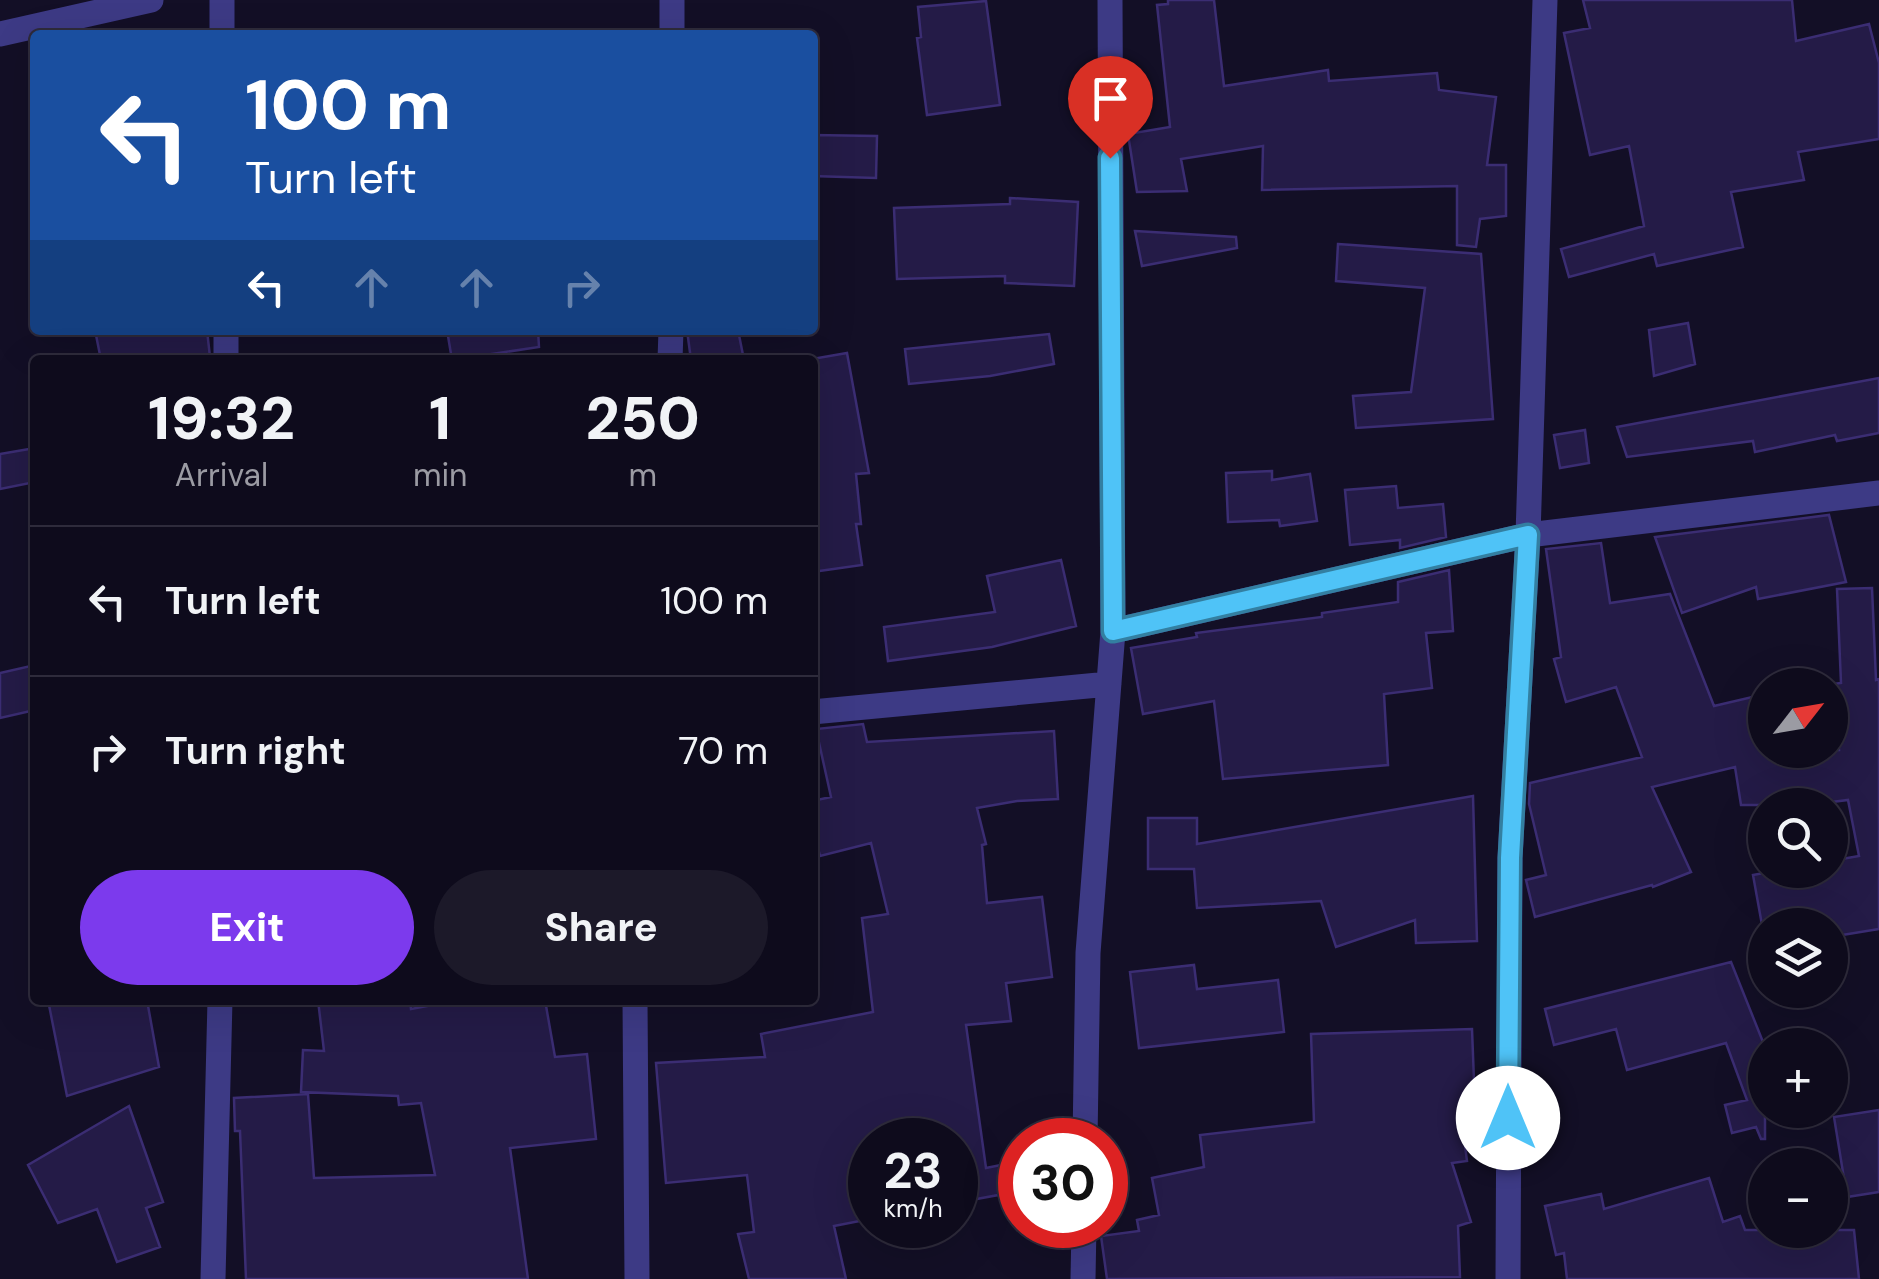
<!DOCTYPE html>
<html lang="en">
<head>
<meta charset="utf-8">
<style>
  :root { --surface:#0e0b1c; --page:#1c1929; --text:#f1f3f6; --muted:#9b9ba3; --line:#2e2b3b; --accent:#7c3aed }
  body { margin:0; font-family:"DM Sans",sans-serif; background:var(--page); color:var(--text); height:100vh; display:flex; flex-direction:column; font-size:38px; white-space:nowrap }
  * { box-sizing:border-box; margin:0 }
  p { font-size:32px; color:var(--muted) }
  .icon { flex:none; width:55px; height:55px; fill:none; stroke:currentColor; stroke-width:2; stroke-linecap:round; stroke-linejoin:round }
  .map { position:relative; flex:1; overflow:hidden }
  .details { position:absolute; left:30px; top:355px; width:788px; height:650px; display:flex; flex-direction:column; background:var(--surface); border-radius:10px; box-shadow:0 10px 40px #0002,0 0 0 2px var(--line) }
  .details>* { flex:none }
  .top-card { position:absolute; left:30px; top:30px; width:788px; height:305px; border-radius:10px; box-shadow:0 10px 40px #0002,0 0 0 2px var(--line); background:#1a4fa0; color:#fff; overflow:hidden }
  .needle { width:65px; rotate:59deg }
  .fabs { position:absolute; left:1748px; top:668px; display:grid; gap:20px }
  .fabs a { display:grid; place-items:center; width:100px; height:100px; border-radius:50%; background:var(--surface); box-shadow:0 10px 40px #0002,0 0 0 2px var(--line); font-size:50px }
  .speed { position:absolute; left:848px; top:1118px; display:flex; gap:20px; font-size:50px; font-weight:700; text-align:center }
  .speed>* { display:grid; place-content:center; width:130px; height:130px; border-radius:50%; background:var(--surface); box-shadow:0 10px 40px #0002,0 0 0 2px var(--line); line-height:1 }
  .speed small { font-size:25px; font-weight:400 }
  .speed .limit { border:15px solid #d22; background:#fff; color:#111 }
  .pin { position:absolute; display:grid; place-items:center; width:85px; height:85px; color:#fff; margin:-102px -42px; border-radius:50% 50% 50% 0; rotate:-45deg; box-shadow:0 0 10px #0007 }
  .pin .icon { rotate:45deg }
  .me { position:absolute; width:110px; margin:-55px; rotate:0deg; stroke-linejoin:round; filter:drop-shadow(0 0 8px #0008) }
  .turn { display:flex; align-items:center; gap:35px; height:210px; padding:0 50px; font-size:45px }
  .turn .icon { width:130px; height:130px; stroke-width:2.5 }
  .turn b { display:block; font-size:70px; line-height:85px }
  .lanes { display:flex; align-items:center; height:95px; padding:0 50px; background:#0003; justify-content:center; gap:50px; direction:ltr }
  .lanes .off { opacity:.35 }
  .eta { display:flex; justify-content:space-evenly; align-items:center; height:170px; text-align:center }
  .eta b { font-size:60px; font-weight:800; line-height:70px }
  .button { display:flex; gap:20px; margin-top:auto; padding:20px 50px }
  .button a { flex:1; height:115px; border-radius:60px; background:var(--accent); color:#fff; font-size:40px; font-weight:800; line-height:115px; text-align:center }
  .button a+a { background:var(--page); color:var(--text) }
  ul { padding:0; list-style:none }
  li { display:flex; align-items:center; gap:30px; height:150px; padding:0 50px; border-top:2px solid var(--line) }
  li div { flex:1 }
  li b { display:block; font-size:38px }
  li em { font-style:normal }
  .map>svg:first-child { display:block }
</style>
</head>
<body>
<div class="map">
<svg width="1879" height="1279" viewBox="0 0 1879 1279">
  <rect width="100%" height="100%" fill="#130f26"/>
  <path fill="#241b47" stroke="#3b2d73" stroke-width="2.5" d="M 1168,0 L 1214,0 L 1224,86 L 1328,70 L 1329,81 L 1437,73 L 1439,90 L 1496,97 L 1487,165 L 1506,165 L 1506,216 L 1480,219 L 1476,247 L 1457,245 L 1457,186 L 1262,190 L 1263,146 L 1181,159 L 1187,191 L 1137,192 L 1128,134 L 1170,127 L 1157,5 L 1168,4 Z
    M 1583,0 L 1792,0 L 1796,41 L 1869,24 L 1879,63 L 1879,139 L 1798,152 L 1804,180 L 1731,192 L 1743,247 L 1657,266 L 1654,254 L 1569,277 L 1561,249 L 1644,226 L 1629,146 L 1590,155 L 1564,33 L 1590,28 Z
    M 986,1 L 1000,105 L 927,115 L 917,38 L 921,37 L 918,7 Z
    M 812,135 L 877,136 L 876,178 L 812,176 Z
    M 1010,198 L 1078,202 L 1074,286 L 1005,283 L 1005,276 L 897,279 L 894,208 L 1010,204 Z
    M 1135,231 L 1236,237 L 1237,248 L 1142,266 Z
    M 1338,244 L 1481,254 L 1493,419 L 1356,428 L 1353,396 L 1411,392 L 1425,288 L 1336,281 Z
    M 1688,323 L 1695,364 L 1654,376 L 1649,330 Z
    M 95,330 L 207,330 L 210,357 L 190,360 L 101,360 Z
    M 447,330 L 538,330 L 539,347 L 452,360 Z
    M 687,330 L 738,330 L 744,360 L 691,360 Z
    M 1049,334 L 1054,364 L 990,376 L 909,384 L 905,349 Z
    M 847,353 L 869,473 L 856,474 L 861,524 L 856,524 L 862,565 L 812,572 L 812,359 Z
    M 1879,378 L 1879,433 L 1837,441 L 1835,435 L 1755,452 L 1753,441 L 1627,457 L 1617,427 Z
    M 1585,430 L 1589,463 L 1560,468 L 1554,435 Z
    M 35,448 L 35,482 L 0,489 L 0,454 Z
    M 1272,471 L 1272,480 L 1310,474 L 1317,521 L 1280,526 L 1279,520 L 1228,522 L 1226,473 Z
    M 1396,486 L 1398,508 L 1443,504 L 1446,537 L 1400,548 L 1400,540 L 1350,545 L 1345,490 Z
    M 1829,515 L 1846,582 L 1758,599 L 1756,587 L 1682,613 L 1655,537 Z
    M 1601,543 L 1610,603 L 1670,594 L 1714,706 L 1765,694 L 1765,750 L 1839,750 L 1833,684 L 1841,683 L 1837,589 L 1872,588 L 1876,680 L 1879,679 L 1879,929 L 1830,937 L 1830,925 L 1762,925 L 1753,875 L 1780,870 L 1830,870 L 1830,861 L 1859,856 L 1848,800 L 1808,805 L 1741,805 L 1735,767 L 1652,787 L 1691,872 L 1653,887 L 1652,885 L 1535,917 L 1526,880 L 1546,875 L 1529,804 L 1530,783 L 1642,757 L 1616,687 L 1566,702 L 1554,659 L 1561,657 L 1546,549 Z
    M 1061,560 L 1076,626 L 992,647 L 888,661 L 884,627 L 995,612 L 987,576 Z
    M 1449,570 L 1453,631 L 1426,633 L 1432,688 L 1384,694 L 1388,765 L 1223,779 L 1214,701 L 1143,714 L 1131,648 L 1197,637 L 1196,633 L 1322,617 L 1322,613 L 1398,602 L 1398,582 Z
    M 35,665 L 35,710 L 0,718 L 0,673 Z
    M 863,724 L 867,742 L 1054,731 L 1058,799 L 1017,801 L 977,808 L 986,844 L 982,845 L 987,903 L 1042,897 L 1052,977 L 1006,983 L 1011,1021 L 966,1025 L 986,1168 L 1020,1161 L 1020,1191 L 955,1203 L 955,1140 L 870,1140 L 870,1219 L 834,1226 L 846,1279 L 749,1279 L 738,1234 L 754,1232 L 747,1175 L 666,1183 L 656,1063 L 765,1057 L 761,1034 L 873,1012 L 862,918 L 888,914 L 871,843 L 820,856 L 812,824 L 812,801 L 831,797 L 816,729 Z
    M 1473,796 L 1477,941 L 1416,943 L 1415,920 L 1336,947 L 1321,901 L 1197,908 L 1194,869 L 1148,869 L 1148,818 L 1197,818 L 1197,844 Z
    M 1731,962 L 1765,1047 L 1765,1139 L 1761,1139 L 1756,1127 L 1732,1133 L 1725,1105 L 1747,1100 L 1726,1043 L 1627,1070 L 1616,1029 L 1554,1045 L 1545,1009 Z
    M 1194,965 L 1197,989 L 1278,980 L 1284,1032 L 1139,1048 L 1130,972 Z
    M 48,1000 L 147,1000 L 159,1067 L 67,1096 Z
    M 318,1000 L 410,1000 L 411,1009 L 459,1000 L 545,1000 L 555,1057 L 587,1054 L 596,1139 L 510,1148 L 528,1279 L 246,1279 L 240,1131 L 235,1131 L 234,1098 L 308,1094 L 314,1178 L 435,1175 L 421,1103 L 399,1105 L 398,1096 L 301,1092 L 303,1050 L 324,1051 Z
    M 1472,1029 L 1475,1107 L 1460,1108 L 1467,1161 L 1452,1163 L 1471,1222 L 1458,1226 L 1460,1277 L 1107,1279 L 1101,1236 L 1139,1231 L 1137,1220 L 1159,1215 L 1152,1178 L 1204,1167 L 1200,1135 L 1314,1122 L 1311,1034 Z
    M 129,1106 L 163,1202 L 146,1208 L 160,1247 L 117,1262 L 97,1209 L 58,1223 L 28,1165 Z
    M 1879,1110 L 1879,1192 L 1847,1197 L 1834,1117 Z
    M 1709,1178 L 1723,1222 L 1740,1216 L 1745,1230 L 1854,1230 L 1859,1279 L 1567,1279 L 1564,1253 L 1556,1255 L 1545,1206 L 1601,1194 L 1604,1209 Z"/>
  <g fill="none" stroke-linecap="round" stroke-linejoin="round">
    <path stroke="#3d3a85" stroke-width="25" d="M 222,0 L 222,35
      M 0,34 L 151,0
      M 672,35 L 672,0
      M 226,330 L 226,360
      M 670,360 L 671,330
      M 1113,631 L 1528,535 L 1879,493
      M 812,712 L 1109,684
      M 635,1000 L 637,1279
      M 1085,1140 L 1088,953 L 1113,631 L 1110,0
      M 213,1279 L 220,1000
      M 1083,1279 L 1084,1225
      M 1508,1279 L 1510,858 L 1528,535 L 1545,0"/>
  </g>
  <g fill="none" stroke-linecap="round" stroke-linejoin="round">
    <defs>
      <path id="route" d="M 1110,158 L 1113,631 L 1528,535 L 1510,858 L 1508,1118"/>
    </defs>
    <use href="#route" stroke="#337fa1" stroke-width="25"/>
    <use href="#route" stroke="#4fc3f7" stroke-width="18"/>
  </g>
</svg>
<div class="fabs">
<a><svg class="needle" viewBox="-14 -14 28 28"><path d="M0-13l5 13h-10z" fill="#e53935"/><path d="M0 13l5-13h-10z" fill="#9b9ba3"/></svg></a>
<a><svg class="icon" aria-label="search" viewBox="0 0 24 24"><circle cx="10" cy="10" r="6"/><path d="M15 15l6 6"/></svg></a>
<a><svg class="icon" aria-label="layers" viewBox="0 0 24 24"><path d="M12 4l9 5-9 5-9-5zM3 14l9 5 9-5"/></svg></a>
<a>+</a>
<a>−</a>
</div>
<div class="speed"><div>23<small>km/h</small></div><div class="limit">30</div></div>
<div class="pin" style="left:1110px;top:158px;background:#d93025"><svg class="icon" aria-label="arrive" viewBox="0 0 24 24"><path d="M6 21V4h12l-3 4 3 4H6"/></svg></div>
<svg class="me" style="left:1508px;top:1118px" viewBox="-20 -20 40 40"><circle r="19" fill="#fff"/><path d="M0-13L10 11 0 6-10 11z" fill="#4fc3f7"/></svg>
<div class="top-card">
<div class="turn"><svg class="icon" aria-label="left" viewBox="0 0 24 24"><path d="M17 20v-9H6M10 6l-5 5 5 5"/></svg><div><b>100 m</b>Turn left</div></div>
<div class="lanes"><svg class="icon" aria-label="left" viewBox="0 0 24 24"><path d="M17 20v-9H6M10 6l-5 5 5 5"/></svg><svg class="icon off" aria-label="ahead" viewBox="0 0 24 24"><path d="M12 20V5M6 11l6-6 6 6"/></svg><svg class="icon off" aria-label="ahead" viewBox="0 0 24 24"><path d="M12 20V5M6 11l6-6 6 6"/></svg><svg class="icon off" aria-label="right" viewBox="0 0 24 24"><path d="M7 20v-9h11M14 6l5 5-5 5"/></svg></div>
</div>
<section class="details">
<div class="eta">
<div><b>19:32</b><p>Arrival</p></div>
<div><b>1</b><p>min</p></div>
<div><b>250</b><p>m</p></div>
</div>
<ul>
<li><svg class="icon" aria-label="left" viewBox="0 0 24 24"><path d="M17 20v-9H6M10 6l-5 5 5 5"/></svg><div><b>Turn left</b></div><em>100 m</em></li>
<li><svg class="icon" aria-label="right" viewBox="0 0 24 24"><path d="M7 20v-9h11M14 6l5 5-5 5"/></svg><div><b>Turn right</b></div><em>70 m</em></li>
</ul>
<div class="button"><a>Exit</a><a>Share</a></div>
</section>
</div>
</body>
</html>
